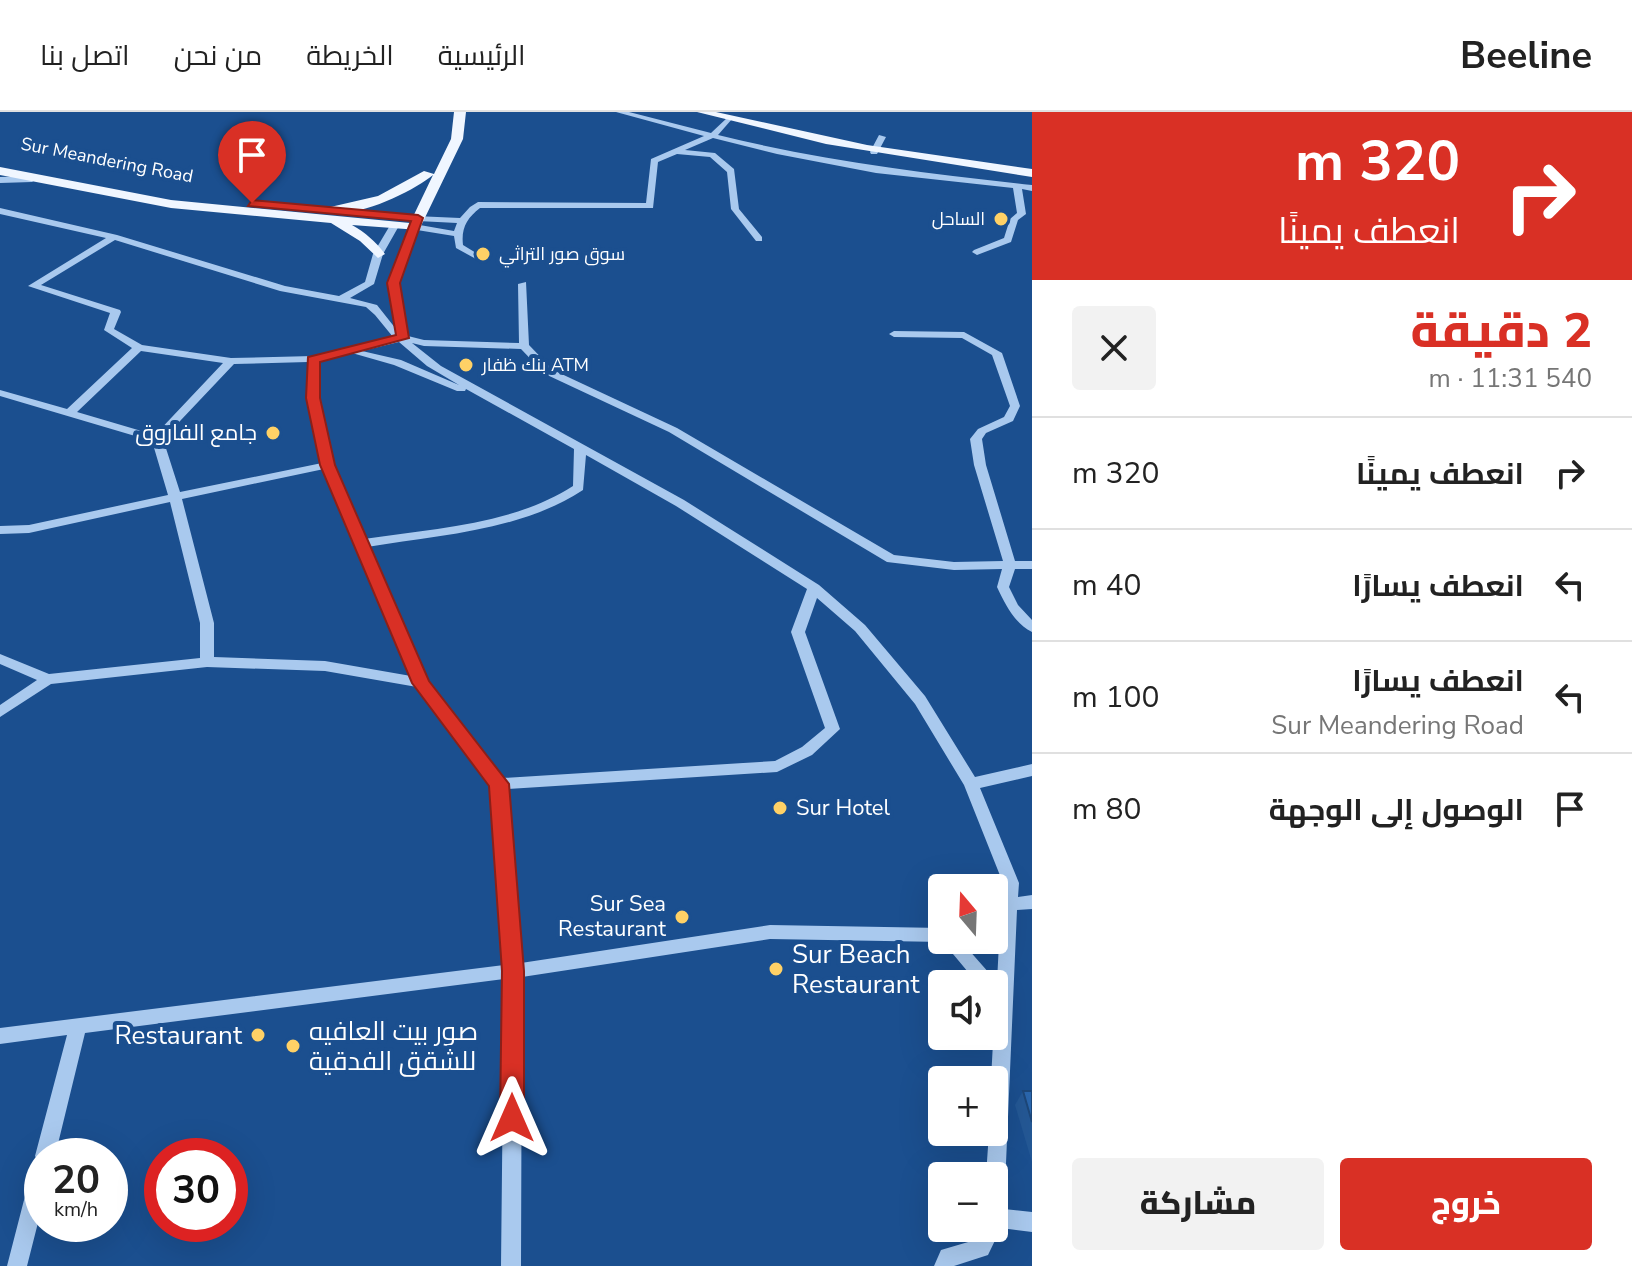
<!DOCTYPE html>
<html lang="ar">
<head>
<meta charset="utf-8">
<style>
  :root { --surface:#fff; --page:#f2f2f2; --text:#222; --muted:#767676; --line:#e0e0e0; --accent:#d93025 }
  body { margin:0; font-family:"Nunito Sans",Cairo,sans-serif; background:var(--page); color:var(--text); direction:rtl; height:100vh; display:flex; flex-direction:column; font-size:30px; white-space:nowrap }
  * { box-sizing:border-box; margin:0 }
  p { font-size:26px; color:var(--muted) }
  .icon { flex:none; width:44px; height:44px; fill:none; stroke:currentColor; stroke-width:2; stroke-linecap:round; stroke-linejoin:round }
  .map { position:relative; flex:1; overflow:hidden; direction:ltr }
  .sheet { display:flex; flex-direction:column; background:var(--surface); width:600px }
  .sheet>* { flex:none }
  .guide { background:#d93025; color:#fff; overflow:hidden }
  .needle { width:52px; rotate:341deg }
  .buttons { position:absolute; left:928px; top:762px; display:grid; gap:16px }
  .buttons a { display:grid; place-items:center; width:80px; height:80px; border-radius:8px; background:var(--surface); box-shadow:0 8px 32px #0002; font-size:40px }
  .speed { position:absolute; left:24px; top:1026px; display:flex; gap:16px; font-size:40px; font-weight:700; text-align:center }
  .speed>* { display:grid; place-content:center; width:104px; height:104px; border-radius:50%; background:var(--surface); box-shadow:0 8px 32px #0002; line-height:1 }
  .speed small { font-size:20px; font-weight:400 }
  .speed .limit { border:12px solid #d22; background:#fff; color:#111 }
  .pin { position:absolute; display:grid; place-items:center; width:68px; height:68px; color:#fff; margin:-82px -34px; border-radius:50% 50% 50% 0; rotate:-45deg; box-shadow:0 0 8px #0007 }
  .pin .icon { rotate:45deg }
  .me { position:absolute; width:88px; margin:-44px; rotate:0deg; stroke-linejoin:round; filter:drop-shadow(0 0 6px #0008) }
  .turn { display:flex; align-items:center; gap:28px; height:168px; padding:0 40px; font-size:36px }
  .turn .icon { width:104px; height:104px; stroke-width:2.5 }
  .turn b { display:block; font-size:56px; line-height:68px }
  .round { display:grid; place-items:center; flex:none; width:84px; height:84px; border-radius:8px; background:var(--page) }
  .overview { display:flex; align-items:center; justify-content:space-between; height:136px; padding:0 40px }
  h1 { font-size:48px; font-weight:800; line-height:60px; color:var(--accent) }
  .action { display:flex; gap:16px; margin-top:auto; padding:16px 40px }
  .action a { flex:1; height:92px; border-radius:8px; background:var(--accent); color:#fff; font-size:32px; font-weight:800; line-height:92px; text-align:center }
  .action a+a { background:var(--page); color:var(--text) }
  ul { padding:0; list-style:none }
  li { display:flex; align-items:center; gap:24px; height:112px; padding:0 40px; border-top:2px solid var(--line) }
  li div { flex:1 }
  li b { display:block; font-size:30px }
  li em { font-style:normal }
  header { display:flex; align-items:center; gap:48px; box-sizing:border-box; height:112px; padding:0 40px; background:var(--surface); border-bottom:2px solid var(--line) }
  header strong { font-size:38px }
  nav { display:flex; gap:44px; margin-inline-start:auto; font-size:28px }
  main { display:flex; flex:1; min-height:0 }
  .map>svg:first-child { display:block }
</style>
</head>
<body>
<header>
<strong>Beeline</strong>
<nav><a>الرئيسية</a><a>الخريطة</a><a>من نحن</a><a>اتصل بنا</a></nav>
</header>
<main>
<section class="sheet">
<div class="guide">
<div class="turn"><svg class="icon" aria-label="right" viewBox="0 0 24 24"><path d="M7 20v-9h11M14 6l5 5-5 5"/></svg><div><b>320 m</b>انعطف يمينًا</div></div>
</div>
<div class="overview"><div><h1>2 دقيقة</h1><p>540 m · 11:31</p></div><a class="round"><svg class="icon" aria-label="close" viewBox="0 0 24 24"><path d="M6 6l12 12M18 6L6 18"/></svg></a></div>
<ul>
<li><svg class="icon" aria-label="right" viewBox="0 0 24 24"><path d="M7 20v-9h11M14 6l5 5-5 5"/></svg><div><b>انعطف يمينًا</b></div><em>320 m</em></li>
<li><svg class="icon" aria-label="left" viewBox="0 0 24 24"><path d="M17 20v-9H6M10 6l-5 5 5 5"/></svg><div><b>انعطف يسارًا</b></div><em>40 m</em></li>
<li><svg class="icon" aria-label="left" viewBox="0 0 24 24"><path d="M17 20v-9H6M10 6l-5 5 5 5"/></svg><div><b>انعطف يسارًا</b><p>Sur Meandering Road</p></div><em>100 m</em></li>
<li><svg class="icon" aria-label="arrive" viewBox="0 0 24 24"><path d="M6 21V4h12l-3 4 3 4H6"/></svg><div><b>الوصول إلى الوجهة</b></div><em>80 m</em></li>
</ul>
<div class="action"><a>خروج</a><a>مشاركة</a></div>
</section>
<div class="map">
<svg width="1032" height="1154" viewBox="0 0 1032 1154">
  <rect width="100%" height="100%" fill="#1b4f8f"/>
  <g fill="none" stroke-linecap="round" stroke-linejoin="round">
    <path fill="#a9c9ee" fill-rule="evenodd" d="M 616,0 L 629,0 L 711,21 L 728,5 L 732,7 L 718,23 C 823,49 924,61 1032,73 L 1032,79 L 1022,77 L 1026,102 L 1018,108 L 1011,130 L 977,143 L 972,140 L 974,138 L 1004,126 L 1010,107 L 1017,101 L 1013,76 L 876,61 L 777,42 L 713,26 L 685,38 L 715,41 L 734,57 L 739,97 L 762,125 L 762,129 L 756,129 L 731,97 L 727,60 L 710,45 L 677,42 L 658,50 L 653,96 L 480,96 C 467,106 461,116 463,133 L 481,144 L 476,147 L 456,136 L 454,124 L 417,118 L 399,171 L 408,224 L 424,228 L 519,231 L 518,172 L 526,170 L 529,233 L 553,258 L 677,316 L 894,443 L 954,450 L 1003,449 L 974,353 L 970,327 L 978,317 L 1004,305 L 1010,294 L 992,243 L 962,226 L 894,225 L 889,222 L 894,219 L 964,220 L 1002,241 L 1020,294 L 1013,309 L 986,321 L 982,327 L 986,353 L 1015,449 L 1032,449 L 1032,457 L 1015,457 L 1009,475 L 1018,493 L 1032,508 L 1032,520 C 1015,512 1005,492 997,475 L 1002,457 L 954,458 L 887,450 L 669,320 L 545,262 L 521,237 L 424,234 L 412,231 L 441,254 L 684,388 L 819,473 L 865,513 L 925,584 L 975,665 L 1032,652 L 1032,664 L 980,676 L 1019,771 L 1018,785 L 1032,783 L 1032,797 L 1017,798 L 1004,1097 L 1032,1100 L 1032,1120 L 1001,1116 L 988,1143 L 954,1154 L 934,1154 L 941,1138 L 975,1128 L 980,1116 L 994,1116 L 994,1064 L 986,1064 L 989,1020 L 994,1020 L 994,968 L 991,968 L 996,874 L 994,878 L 994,872 L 978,872 L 943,830 L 770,827 L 522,865 L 521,1154 L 501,1154 L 504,867 L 85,921 L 55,1044 L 42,1044 L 42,1095 L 27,1154 L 7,1154 L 32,1057 L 38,1049 L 35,1044 L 67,923 L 0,932 L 0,916 L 504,853 L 492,673 L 417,575 L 325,559 L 207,555 L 51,572 L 0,605 L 0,593 L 37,568 L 0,552 L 0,542 L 49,562 L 200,546 L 200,511 L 170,390 L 29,421 L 0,422 L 0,414 L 29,413 L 168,383 L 152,329 L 0,284 L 0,278 L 67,297 L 132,236 L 104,218 L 110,201 L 28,174 L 106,126 L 0,102 L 0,96 L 117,123 L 285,174 L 339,184 L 365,170 L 373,142 L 392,110 L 398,110 L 400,112 L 383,142 L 374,172 L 350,186 L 377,193 L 396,217 L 389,171 L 409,115 L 414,112 L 454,119 L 457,111 L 418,109 L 415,108 L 415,104 L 460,106 L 470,95 L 478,90 L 646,91 L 651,47 L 704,24 ZM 115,128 L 280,179 L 366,195 L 375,203 L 393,225 L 313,244 L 231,246 L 142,233 L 114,217 L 121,200 L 120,198 L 41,173 ZM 399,230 L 427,254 L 459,273 L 401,248 L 362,239 ZM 141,239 L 223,251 L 155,323 L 77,300 ZM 352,241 L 394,253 L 457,279 L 465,279 L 466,277 L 574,337 L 573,374 C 512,413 435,416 364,427 L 334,353 L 318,286 L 318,249 ZM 308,250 L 308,286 L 322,351 L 180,380 L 163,327 L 234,252 ZM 586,343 L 676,394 L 807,477 L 791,520 L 825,616 L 802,635 L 775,649 L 503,666 L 427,569 L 367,435 C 440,423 520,419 583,378 ZM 324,357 L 411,564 L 325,549 L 214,545 L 214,511 L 182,387 ZM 817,486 L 855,519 L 915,592 L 964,673 L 1003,771 L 1001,789 L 994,796 L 994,813 L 1000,811 L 997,870 L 960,828 L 942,828 L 942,816 L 770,813 L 521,851 L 507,677 L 777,660 L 812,643 L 840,617 L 805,520 Z
      M 879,23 L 886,25 L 877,42 L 871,42 L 870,40 Z
      M 0,65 L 32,64 L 36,67 L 32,70 L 0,71 Z"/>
    <path fill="#f0f6ff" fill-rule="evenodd" d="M 454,0 L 466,0 L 463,27 L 419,118 L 352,113 C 366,121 375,129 385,142 L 378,146 L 360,129 L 331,111 L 171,96 L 0,63 L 0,55 L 171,88 L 410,111 L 433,63 C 414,79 348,112 326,96 L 378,84 L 424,59 L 434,62 L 451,27 Z
      M 697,0 L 716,0 L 867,33 L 1032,57 L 1032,65 L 826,32 Z"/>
  </g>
  <path fill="#245895" d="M 1023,979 L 1032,979 L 1032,1050 L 1015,993 Z"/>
  <path fill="#2a66ad" stroke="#1d4779" stroke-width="2" d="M 1023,979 L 1032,979 L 1032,1010 Z"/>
  <path fill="#d93025" stroke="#8d1f18" stroke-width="2" d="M 252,88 L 418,103 L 423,106 L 400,171 L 409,226 L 320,250 L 320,286 L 335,353 L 429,569 L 509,672 L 524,859 L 524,1006 L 520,1014 L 512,1018 L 503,1014 L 500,1006 L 502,859 L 489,674 L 412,571 L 320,353 L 306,286 L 308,245 L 396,223 L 387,171 L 411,109 L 248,94 Z"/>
  <g fill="#ffd166" stroke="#1b4f8f" stroke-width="3">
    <circle cx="1001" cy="107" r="8"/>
    <circle cx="483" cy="142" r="8"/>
    <circle cx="466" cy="253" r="8"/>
    <circle cx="273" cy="321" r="8"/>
    <circle cx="780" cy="696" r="8"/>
    <circle cx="682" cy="805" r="8"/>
    <circle cx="776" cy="857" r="8"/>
    <circle cx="258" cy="923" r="8"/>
    <circle cx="293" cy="934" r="8"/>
  </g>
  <g text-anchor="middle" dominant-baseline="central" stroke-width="8" stroke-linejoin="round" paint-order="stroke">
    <g font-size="18" fill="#fff" stroke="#1b4f8f">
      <text transform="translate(107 48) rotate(11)">Sur Meandering Road</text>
    </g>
    <g font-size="18" fill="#fff" stroke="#1b4f8f" text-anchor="start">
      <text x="985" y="107" text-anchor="end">الساحل</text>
      <text x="499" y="142">سوق صور التراثي</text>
      <text x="482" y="253">بنك ظفار ATM</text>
    </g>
    <g font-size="22" fill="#fff" stroke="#1b4f8f" text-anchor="end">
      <text x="257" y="321">جامع الفاروق</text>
      <text x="796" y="696" text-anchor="start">Sur Hotel</text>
      <text x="666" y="792">Sur Sea<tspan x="666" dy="25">Restaurant</tspan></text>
    </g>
    <g font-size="26" fill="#fff" stroke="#1b4f8f" text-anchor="start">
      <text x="792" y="842">Sur Beach<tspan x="792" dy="30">Restaurant</tspan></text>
      <text x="309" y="919">صور بيت العافيه<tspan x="309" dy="30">للشقق الفدقية</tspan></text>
      <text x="242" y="923" text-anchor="end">Restaurant</text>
    </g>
  </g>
</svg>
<div class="buttons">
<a><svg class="needle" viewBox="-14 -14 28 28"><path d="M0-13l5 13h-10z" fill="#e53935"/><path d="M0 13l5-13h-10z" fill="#767676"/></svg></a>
<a><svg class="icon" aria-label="sound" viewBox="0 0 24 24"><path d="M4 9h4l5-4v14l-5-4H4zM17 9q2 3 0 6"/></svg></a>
<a>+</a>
<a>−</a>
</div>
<div class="speed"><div>20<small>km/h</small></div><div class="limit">30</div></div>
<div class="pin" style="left:252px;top:91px;background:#d93025"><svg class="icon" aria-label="arrive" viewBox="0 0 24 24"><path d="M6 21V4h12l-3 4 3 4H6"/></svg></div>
<svg class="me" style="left:512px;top:1006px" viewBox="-20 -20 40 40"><path d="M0-17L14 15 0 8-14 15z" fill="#d93025" stroke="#fff" stroke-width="4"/></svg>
</div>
</main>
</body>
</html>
